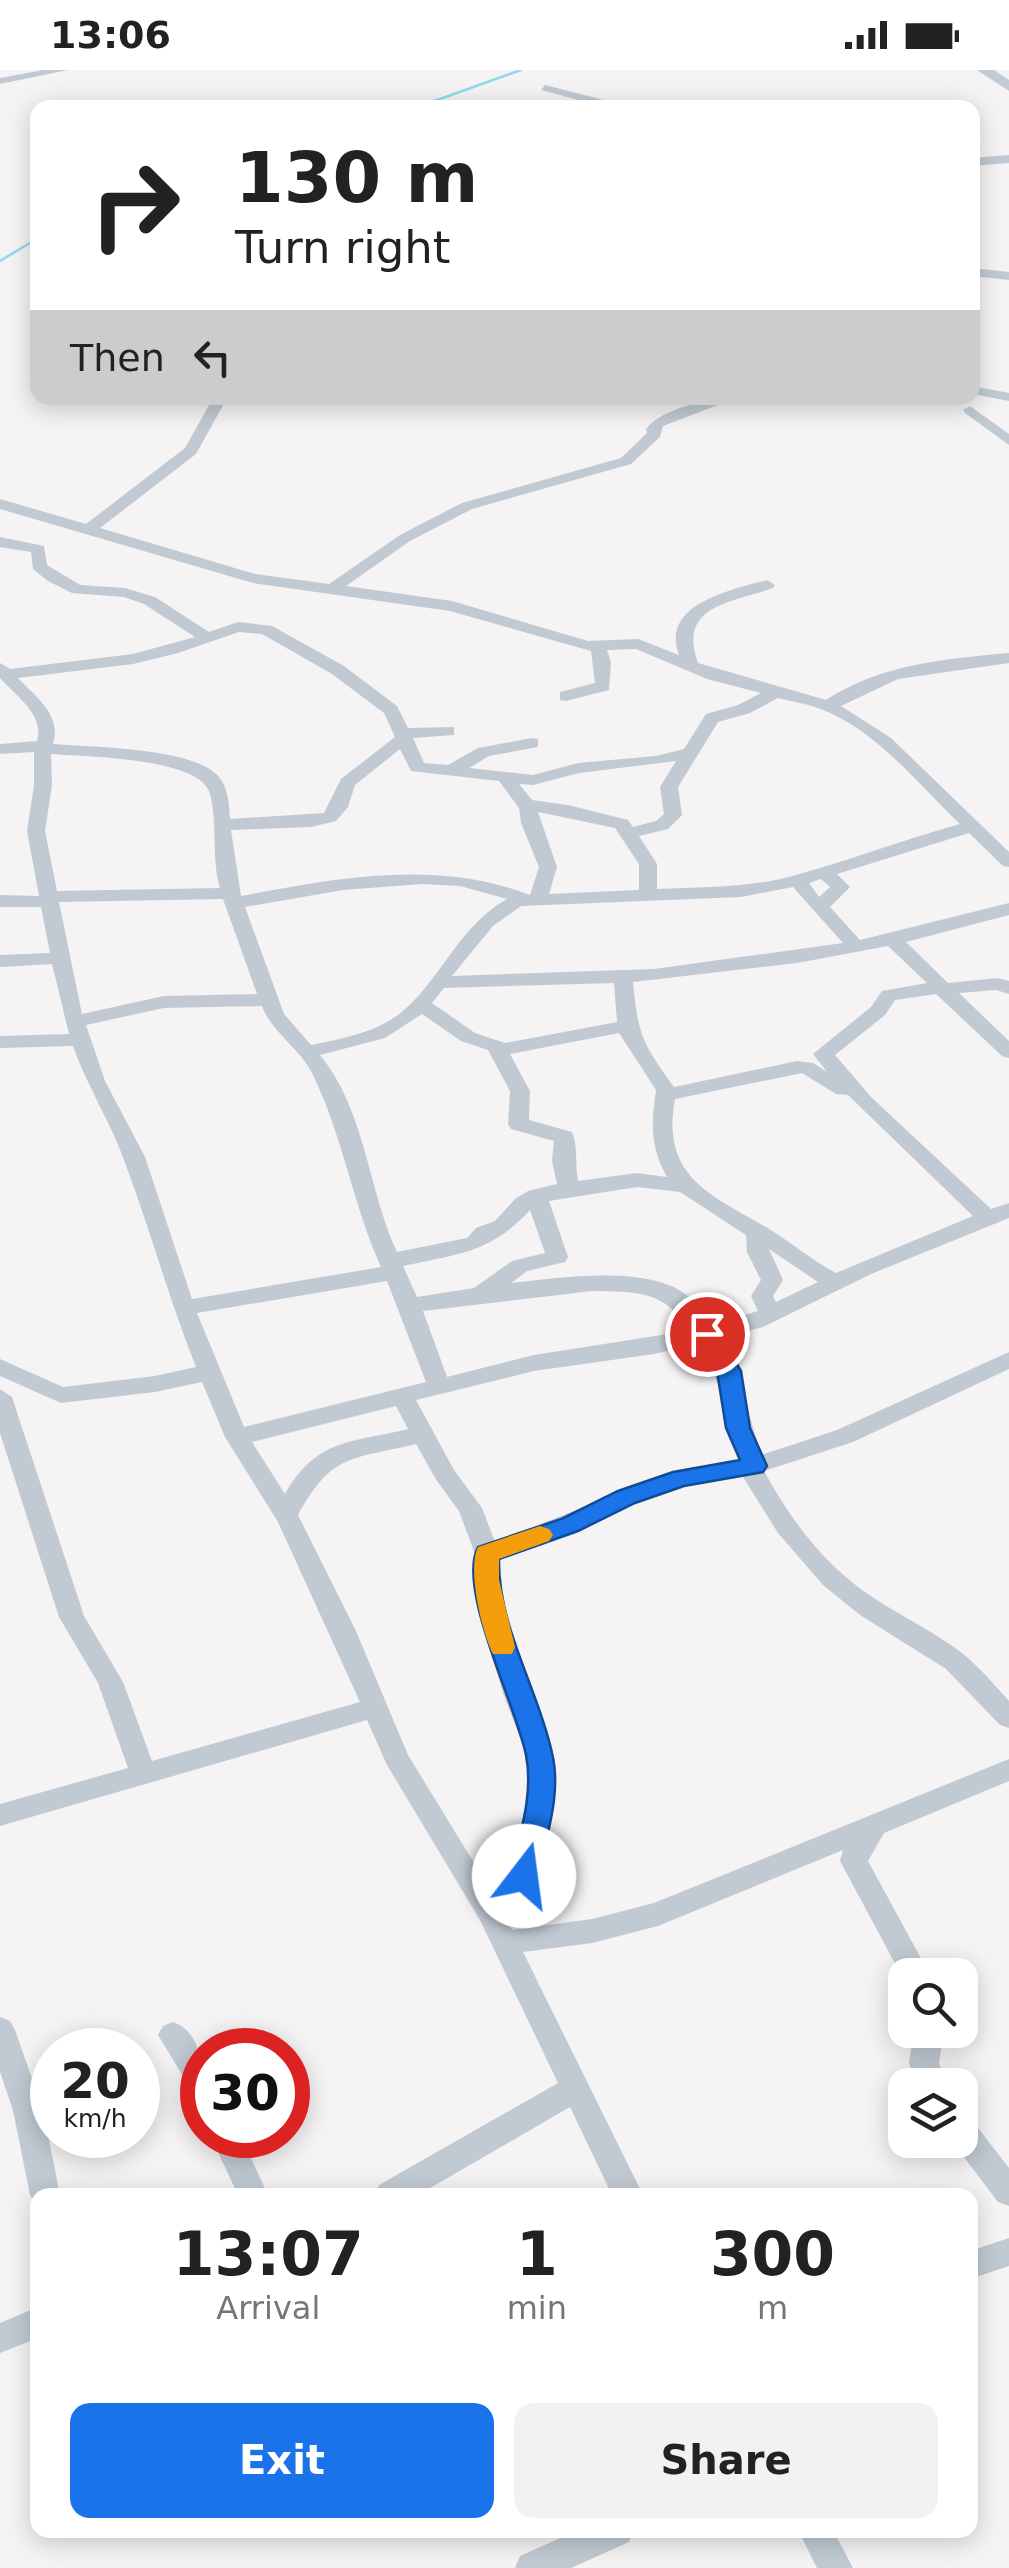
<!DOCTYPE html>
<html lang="en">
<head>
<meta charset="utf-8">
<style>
  :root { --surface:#fff; --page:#f2f2f2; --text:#222; --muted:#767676; --accent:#1a73e8 }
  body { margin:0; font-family:"DejaVu Sans",sans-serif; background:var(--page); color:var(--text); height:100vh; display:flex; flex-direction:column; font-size:38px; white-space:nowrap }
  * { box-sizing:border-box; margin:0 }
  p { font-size:32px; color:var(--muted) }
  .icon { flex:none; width:55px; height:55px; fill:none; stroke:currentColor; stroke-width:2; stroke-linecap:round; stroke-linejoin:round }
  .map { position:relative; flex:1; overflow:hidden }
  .panel { position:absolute; left:30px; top:2118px; width:948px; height:350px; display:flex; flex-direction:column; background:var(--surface); border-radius:20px; box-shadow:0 5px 25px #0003 }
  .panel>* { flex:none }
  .banner { position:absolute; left:30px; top:30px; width:950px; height:305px; border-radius:20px; box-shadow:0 5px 25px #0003; background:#fff; color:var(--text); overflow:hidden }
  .controls { position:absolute; left:888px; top:1888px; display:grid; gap:20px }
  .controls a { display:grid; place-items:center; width:90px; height:90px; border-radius:20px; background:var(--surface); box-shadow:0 5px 25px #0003; font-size:50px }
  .speed { position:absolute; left:30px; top:1958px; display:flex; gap:20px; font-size:50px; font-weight:700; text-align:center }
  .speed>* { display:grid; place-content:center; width:130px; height:130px; border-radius:50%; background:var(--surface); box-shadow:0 5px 25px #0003; line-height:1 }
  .speed small { font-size:25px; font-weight:400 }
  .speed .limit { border:15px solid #d22; background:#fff; color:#111 }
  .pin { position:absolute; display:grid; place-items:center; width:85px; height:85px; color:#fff; margin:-42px; border:5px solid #fff; border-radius:50%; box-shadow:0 2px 10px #0007 }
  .me { position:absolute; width:110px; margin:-55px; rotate:15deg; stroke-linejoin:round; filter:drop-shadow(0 0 8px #0008) }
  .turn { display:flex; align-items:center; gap:35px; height:210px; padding:0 40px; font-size:45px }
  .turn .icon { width:130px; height:130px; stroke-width:2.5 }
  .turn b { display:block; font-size:70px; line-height:85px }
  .then { display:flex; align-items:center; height:95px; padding:0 40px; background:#0003; gap:20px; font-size:38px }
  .eta { display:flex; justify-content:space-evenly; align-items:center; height:170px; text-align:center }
  .eta b { font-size:60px; font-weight:700; line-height:70px }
  .cta { display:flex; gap:20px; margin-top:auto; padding:20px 40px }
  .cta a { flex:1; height:115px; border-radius:20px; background:var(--accent); color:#fff; font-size:40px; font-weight:700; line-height:115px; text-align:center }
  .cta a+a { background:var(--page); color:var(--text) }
  .status { display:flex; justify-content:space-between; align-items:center; height:70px; padding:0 50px; background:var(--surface); direction:ltr }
  .status svg { height:28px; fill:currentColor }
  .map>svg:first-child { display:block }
</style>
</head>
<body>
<div class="status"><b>13:06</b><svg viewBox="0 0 49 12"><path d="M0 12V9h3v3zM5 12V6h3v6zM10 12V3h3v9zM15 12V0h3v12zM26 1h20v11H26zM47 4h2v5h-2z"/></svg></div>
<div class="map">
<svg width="1009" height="2498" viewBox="0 0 1009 2498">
  <rect width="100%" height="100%" fill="#f5f3f3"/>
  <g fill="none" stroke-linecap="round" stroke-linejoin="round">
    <path stroke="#90daee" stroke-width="2.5" d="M 415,38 L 521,0
      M 0,191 L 38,168"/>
    <path fill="#c1cad2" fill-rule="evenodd" d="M 43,0 L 68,0 L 0,14 L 0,8 Z
      M 545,15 L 627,36 L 628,38 L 608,38 L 541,20 Z
      M 1009,85 L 1009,93 L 972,96 L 972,88 Z
      M 972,198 L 1009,202 L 1009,210 L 972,206 Z
      M 972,316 L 1009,323 L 1009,331 L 972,324 Z
      M 213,328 L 227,328 L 196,384 L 100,458 L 255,504 L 329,514 L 400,465 L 462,433 L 621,388 L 647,363 L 646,359 C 662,338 710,328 736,328 L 663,356 L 660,367 L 631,394 L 472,439 L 410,471 L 346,516 L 452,531 L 588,571 L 638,569 L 679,585 C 660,534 731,520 767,510 L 775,515 L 773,518 C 731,533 677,535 698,593 L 826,630 C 881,594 945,589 1009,583 L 1009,593 L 898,609 L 841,636 L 891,668 L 1009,782 L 1009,797 L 1003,796 L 969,763 L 837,804 L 850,817 L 830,837 L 860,870 L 1009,833 L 1009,845 L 906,872 L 948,913 L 998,908 L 1009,911 L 1009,924 L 996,920 L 959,923 L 1009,971 L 1009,988 L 1002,986 L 936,924 L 895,930 L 885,945 L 835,985 L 871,1027 L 991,1139 L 1009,1133 L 1009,1148 L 871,1204 L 763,1257 L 721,1268 L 735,1295 L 761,1385 L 837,1360 L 1009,1282 L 1009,1299 L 853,1372 L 764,1401 C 789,1447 820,1489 862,1520 C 891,1541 924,1556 954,1577 C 975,1592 992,1612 1009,1631 L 1009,1658 L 1000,1655 L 946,1599 L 860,1545 L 823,1515 L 778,1463 L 743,1407 L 684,1416 L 636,1433 L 578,1461 L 499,1489 C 500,1558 533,1618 552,1683 C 559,1707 547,1790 535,1812 C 528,1825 516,1837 507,1849 L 512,1860 L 592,1849 L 654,1833 L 1009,1689 L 1009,1711 L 884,1763 L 868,1791 L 930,1905 L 905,1905 L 905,1912 L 840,1791 L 843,1780 L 658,1856 L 592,1873 L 523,1882 L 643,2125 L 612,2125 L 570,2037 L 418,2125 L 375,2125 L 379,2115 L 558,2013 L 480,1850 L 387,1695 L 367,1650 L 0,1756 L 0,1734 L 128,1698 L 98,1613 L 59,1547 L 0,1363 L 0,1319 L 12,1327 L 84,1546 L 123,1612 L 152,1691 L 360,1632 L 278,1452 L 225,1367 L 202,1312 L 155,1322 L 61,1333 L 0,1306 L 0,1289 L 63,1317 L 155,1306 L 196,1297 C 169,1229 150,1159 124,1090 C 110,1051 87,1016 73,976 L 0,978 L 0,966 L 69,964 L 52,894 L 0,897 L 0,885 L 50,883 L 41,837 L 0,837 L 0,825 L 39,826 L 27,761 L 34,715 L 34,682 L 0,684 L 0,674 L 37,671 C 45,645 16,626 0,608 L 0,593 L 10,599 L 133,584 L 195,567 L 144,534 L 124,527 L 72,523 L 48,511 L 33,499 L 31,482 L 0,477 L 0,467 L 44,476 L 47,495 L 80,515 L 125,518 L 155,527 L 209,562 L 238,552 L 272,556 L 344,596 L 397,636 L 408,658 L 454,657 L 454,665 L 413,668 L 424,693 L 448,695 L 478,678 L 532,668 L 538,669 L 538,677 L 489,686 L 469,698 L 533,705 L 578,693 L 656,686 L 684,679 L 706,644 L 738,635 L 761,623 L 707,609 L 636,579 L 607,580 L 611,592 L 609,620 L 566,631 L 560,630 L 560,622 L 595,613 L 591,581 L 450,541 L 253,513 L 0,439 L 0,429 L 86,454 L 185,378 ZM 239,562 L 262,564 L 332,604 L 384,643 L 395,667 L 341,709 L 324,743 L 230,749 C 229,731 228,711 211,700 C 179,678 93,677 53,674 C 62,645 36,627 18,608 L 133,594 L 178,583 ZM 778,628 C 793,632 809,634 823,640 C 877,661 919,715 960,754 C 905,769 851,790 796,805 C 752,818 703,817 657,819 L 657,794 L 639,766 L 668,759 L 682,745 L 678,717 L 718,652 L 750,643 ZM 400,679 L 411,701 L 499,711 L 519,738 L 521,753 L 539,797 L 530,825 C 436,789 338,808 241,826 L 231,760 L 311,757 L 336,751 L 348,737 L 355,715 ZM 51,684 C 84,687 201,687 210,724 C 218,754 211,788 220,818 L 57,821 L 45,761 L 52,715 ZM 676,691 L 660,717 L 664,744 L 656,751 L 633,757 L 628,750 L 568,735 L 532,730 L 519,714 L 533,715 L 579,703 ZM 538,742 L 615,758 L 639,794 L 639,820 L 549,824 L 557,797 ZM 821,809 L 830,817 L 819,827 L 809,813 ZM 422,814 L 460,816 L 507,829 C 457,857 440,913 398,945 C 373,963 341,969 311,975 L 284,944 L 245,837 L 343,820 ZM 793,817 L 843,873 L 654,899 L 452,906 L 493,856 L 521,836 L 741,827 ZM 223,829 L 257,924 L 164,926 L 82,944 L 59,832 ZM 888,876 L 927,913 L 882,921 L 871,937 L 813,984 L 827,1002 L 813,993 L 797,991 L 674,1017 C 643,974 638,966 633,912 L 797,893 ZM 614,913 L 617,952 L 505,973 L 475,963 L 432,933 L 444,918 ZM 262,936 C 272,963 301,979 313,1005 C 343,1067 353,1135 381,1197 L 192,1229 L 145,1087 L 105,1011 L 86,955 L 164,938 ZM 422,944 L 461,971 L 488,980 L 510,1021 L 508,1054 L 511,1059 L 554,1071 L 552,1091 L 557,1114 L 528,1121 L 515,1129 L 495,1151 L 476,1158 L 467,1168 L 397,1182 C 368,1120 365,1039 320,985 L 385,968 ZM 619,963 L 656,1020 C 651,1053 650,1077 667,1107 L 637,1103 L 578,1111 C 575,1096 578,1075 572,1062 L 529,1050 L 530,1021 L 510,984 ZM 802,1003 L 836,1024 L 848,1025 L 973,1146 L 836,1203 C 813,1191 793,1174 771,1160 C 714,1126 660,1109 675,1029 ZM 637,1117 L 680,1122 L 746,1165 L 747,1182 L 761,1210 L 751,1226 L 758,1241 L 707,1256 C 703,1247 698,1235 690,1228 C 653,1193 558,1208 511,1213 L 527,1201 L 565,1192 L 568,1187 L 549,1131 ZM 530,1140 L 545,1183 L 512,1191 L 474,1218 L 417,1227 L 403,1196 C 458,1184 491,1183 530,1140 ZM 769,1179 L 818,1212 L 776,1232 L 773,1226 L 783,1210 ZM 387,1211 L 426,1312 L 244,1357 L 197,1243 ZM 592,1221 C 632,1222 668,1219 687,1261 L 534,1285 L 447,1307 L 423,1241 ZM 701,1273 L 712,1295 L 740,1390 L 673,1402 L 495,1472 L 482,1438 L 454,1400 L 416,1330 L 534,1301 L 654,1284 ZM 396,1336 L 408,1359 C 351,1373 317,1368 285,1424 L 252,1372 ZM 416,1374 L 437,1411 L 459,1441 L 475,1484 L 475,1510 L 481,1547 L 503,1623 L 527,1686 L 528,1725 L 511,1802 L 493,1824 L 408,1685 L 356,1561 L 298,1445 C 333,1382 351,1390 416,1374 Z
      M 970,336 L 1009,364 L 1009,375 L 965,343 L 963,340 Z
      M 0,1947 L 10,1951 L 15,1960 L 43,2040 L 60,2125 L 38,2125 L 38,2136 L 30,2125 L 13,2040 L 0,2002 Z
      M 173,1952 C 203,1963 202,1998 202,2025 L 192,2021 L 158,1965 L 163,1956 Z
      M 914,1960 L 944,1960 L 939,1993 L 947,2015 L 917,2015 L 909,1993 Z
      M 960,2045 L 971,2049 L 1009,2098 L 1009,2136 L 998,2132 L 951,2070 L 960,2070 Z
      M 210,2065 L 240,2065 L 268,2125 L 238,2125 Z
      M 1009,2168 L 1009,2196 L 970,2209 L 970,2181 Z
      M 38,2237 L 38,2268 L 0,2283 L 0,2253 Z
      M 578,2460 L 634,2460 L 629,2472 L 571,2498 L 515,2498 L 520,2486 Z
      M 798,2460 L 833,2460 L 853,2498 L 817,2498 Z"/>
    <path fill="#c1cbd6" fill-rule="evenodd" d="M 977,0 L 994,0 L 1009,10 L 1009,21 Z"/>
  </g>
  <path fill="#1a73e8" stroke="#114b97" stroke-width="2.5" d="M 707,1256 L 715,1258 L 741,1301 L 750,1358 L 767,1396 L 763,1402 L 684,1416 L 635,1433 L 578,1461 L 499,1489 C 498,1558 538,1618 552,1683 C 562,1723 546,1767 538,1806 L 534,1814 L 524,1818 L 514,1814 L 510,1806 C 519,1767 534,1725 526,1685 C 517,1638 456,1518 478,1477 L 561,1449 L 618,1421 L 673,1402 L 740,1390 L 726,1358 L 717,1301 L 696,1264 Z"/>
  <path fill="#f59e0b" d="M 540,1456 L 549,1459 L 553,1465 L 549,1471 L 499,1489 L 499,1510 L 515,1577 L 512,1584 L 493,1584 C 482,1562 467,1500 478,1477 Z"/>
</svg>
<div class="controls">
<a><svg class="icon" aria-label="search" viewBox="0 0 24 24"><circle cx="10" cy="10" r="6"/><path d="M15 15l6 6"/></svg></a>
<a><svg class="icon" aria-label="layers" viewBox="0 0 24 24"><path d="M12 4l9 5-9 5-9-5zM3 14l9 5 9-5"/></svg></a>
</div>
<div class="speed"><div>20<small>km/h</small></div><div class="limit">30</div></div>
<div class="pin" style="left:707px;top:1264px;background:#d93025"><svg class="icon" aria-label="arrive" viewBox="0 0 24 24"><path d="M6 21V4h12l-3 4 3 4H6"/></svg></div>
<svg class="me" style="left:524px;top:1806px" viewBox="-20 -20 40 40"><circle r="19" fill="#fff"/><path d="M0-13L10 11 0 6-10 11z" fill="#1a73e8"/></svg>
<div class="banner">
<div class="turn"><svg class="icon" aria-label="right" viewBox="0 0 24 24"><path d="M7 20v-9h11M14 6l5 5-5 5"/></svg><div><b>130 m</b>Turn right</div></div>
<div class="then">Then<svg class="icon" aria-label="left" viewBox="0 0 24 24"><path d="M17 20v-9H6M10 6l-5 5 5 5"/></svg></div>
</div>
<section class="panel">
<div class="eta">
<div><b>13:07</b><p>Arrival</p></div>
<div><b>1</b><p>min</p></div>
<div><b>300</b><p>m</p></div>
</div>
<div class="cta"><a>Exit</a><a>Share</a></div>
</section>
</div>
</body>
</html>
